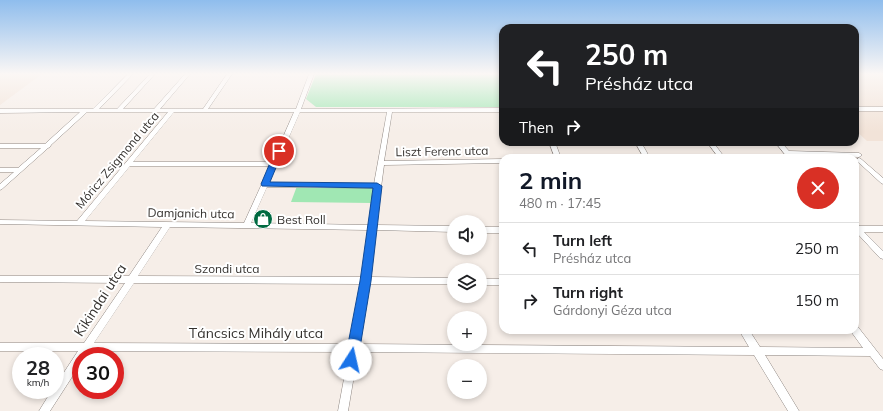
<!DOCTYPE html>
<html lang="en">
<head>
<meta charset="utf-8">
<style>
  :root { --surface:#fff; --page:#f6f6f6; --text:#202124; --muted:#757577; --line:#e0e0e0; --accent:#111827 }
  body { margin:0; font-family:Mulish,sans-serif; background:var(--page); color:var(--text); height:100vh; display:flex; flex-direction:column; font-size:15px; white-space:nowrap }
  * { box-sizing:border-box; margin:0 }
  p { font-size:13px; color:var(--muted) }
  .icon { flex:none; width:22px; height:22px; fill:none; stroke:currentColor; stroke-width:2; stroke-linecap:round; stroke-linejoin:round }
  .map { position:relative; flex:1; overflow:hidden }
  .drawer { position:absolute; left:499px; top:154px; width:360px; height:180px; display:flex; flex-direction:column; background:var(--surface); border-radius:12px; box-shadow:0 2px 6px #0003 }
  .drawer>* { flex:none }
  .hud { position:absolute; left:499px; top:24px; width:360px; height:122px; border-radius:12px; box-shadow:0 2px 6px #0003; background:#202124; color:#fff; overflow:hidden }
  .tools { position:absolute; left:447px; top:215px; display:grid; gap:8px }
  .tools a { display:grid; place-items:center; width:40px; height:40px; border-radius:50%; background:var(--surface); box-shadow:0 2px 6px #0003; font-size:20px }
  .speed { position:absolute; left:12px; top:347px; display:flex; gap:8px; font-size:20px; font-weight:700; text-align:center }
  .speed>* { display:grid; place-content:center; width:52px; height:52px; border-radius:50%; background:var(--surface); box-shadow:0 2px 6px #0003; line-height:1 }
  .speed small { font-size:10px; font-weight:400 }
  .speed .limit { border:6px solid #d22; background:#fff; color:#111 }
  .pin { position:absolute; display:grid; place-items:center; width:34px; height:34px; color:#fff; margin:-17px; border:2px solid #fff; border-radius:50%; box-shadow:0 1px 4px #0007 }
  .me { position:absolute; width:44px; margin:-22px; rotate:10deg; stroke-linejoin:round; filter:drop-shadow(0 0 3px #0008) }
  .turn { display:flex; align-items:center; gap:14px; height:84px; padding:0 20px; font-size:18px }
  .turn .icon { width:52px; height:52px; stroke-width:2.5 }
  .turn b { display:block; font-size:28px; line-height:34px }
  .then { display:flex; align-items:center; height:38px; padding:0 20px; background:#0003; gap:8px; font-size:15px }
  .round { display:grid; place-items:center; flex:none; width:42px; height:42px; border-radius:21px; background:var(--page) }
  .headline { display:flex; align-items:center; justify-content:space-between; height:68px; padding:0 20px }
  h1 { font-size:24px; font-weight:700; line-height:30px; color:var(--accent) }
  ul { padding:0; list-style:none }
  li { display:flex; align-items:center; gap:12px; height:52px; padding:0 20px; border-top:1px solid var(--line) }
  li div { flex:1 }
  li b { display:block; font-size:15px }
  li em { font-style:normal }
  .map>svg:first-child { display:block }
</style>
</head>
<body>
<div class="map">
<svg width="883" height="411" viewBox="0 0 883 411">
  <rect width="100%" height="100%" fill="#f6eee8"/>
  <path fill="#f2e3d8" d="M 0,74 L 42,74 L 0,105 Z
    M 855,74 L 883,74 L 883,141 L 867,141 L 855,130 Z"/>
  <path fill="#a0e7b3" d="M 316,74 L 503,74 L 503,107 L 316,107 L 306,99 Z
    M 297,186 L 375,186 L 372,203 L 291,202 Z"/>
  <g fill="none" stroke-linecap="round" stroke-linejoin="round">
    <defs>
      <path id="minor" d="M 128,74 L 133,74 L 99,109 L 117,109 L 150,74 L 155,74 L 123,109 L 154,109 L 185,74 L 190,74 L 160,109 L 203,109 L 227,74 L 232,74 L 208,109 L 296,109 L 309,74 L 314,74 L 301,109 L 503,108 L 503,112 L 392,112 L 384,161 L 503,159 L 503,163 L 384,165 L 376,225 L 454,226 L 454,232 L 376,230 L 371,277 L 454,278 L 454,284 L 370,284 L 360,344 L 749,347 L 739,330 L 749,330 L 760,347 L 863,348 L 850,330 L 855,330 L 855,326 L 858,327 L 883,359 L 883,370 L 880,369 L 870,356 L 765,355 L 799,411 L 788,411 L 754,355 L 358,352 L 348,411 L 338,411 L 349,352 L 89,351 L 86,356 L 81,356 L 81,363 L 50,411 L 39,411 L 52,390 L 55,390 L 55,386 L 78,351 L 0,351 L 0,343 L 84,343 L 125,283 L 0,282 L 0,276 L 129,276 L 162,227 L 0,224 L 0,220 L 77,221 L 168,112 L 87,112 L 51,145 L 50,147 L 48,148 L 2,189 L 0,190 L 0,184 L 14,172 L 0,172 L 0,168 L 18,168 L 41,148 L 0,148 L 0,144 L 45,144 L 80,112 L 0,113 L 0,109 L 93,109 ZM 174,112 L 294,112 L 272,162 L 133,162 ZM 300,112 L 387,112 L 374,184 L 269,183 ZM 130,166 L 270,166 L 244,223 L 85,221 ZM 267,187 L 373,188 L 369,225 L 251,223 ZM 170,227 L 368,230 L 362,277 L 138,276 ZM 134,283 L 361,284 L 350,344 L 94,343 Z
        M 855,107 L 883,107 L 883,111 L 855,111 Z
        M 549,142 L 555,142 L 561,158 L 555,158 Z
        M 635,142 L 641,142 L 650,158 L 644,158 Z
        M 707,142 L 713,142 L 725,158 L 719,158 Z
        M 775,142 L 781,142 L 789,151 L 859,153 L 862,155 L 859,157 L 792,155 L 794,158 L 788,158 Z
        M 859,158 L 861,159 L 883,178 L 883,184 L 881,183 L 857,161 L 856,160 Z
        M 855,224 L 860,226 L 883,226 L 883,232 L 864,232 L 883,251 L 883,259 L 880,258 L 855,231 Z
        M 480,227 L 503,227 L 503,233 L 480,233 Z
        M 480,279 L 503,279 L 503,285 L 480,285 Z"/>
    </defs>
    <use href="#minor" stroke="#8d8580" stroke-width="1"/>
    <use href="#minor" fill="#fff" fill-rule="evenodd"/>
  </g>
  <linearGradient id="sky" x2="0" y2="1"><stop stop-color="#8fbded"/><stop offset="0.56" stop-color="#fbf7f5"/><stop offset="1" stop-color="#fbf7f5" stop-opacity="0"/></linearGradient>
  <rect width="883" height="132" fill="url(#sky)"/>
  <path fill="#1a73e8" stroke="#114b97" d="M 279,149 L 283,151 L 270,182 L 377,183 L 382,186 L 371,281 L 358,360 L 356,364 L 351,366 L 347,364 L 345,360 L 360,281 L 373,188 L 262,186 L 261,184 L 275,151 Z"/>
  <defs>
    <symbol id="shop-disc" viewBox="-11 -11 22 22"><circle r="9.5" fill="#006a41" stroke="#fff"/><path d="M-5-2.5h2.3a2.7 3.5 0 0 1 5.4 0H5L5.5 6h-11ZM-1.5-2.5h3a1.5 2.3 0 0 0-3 0Z" fill="#fff"/></symbol>
  </defs>
  <g fill-rule="evenodd">
    <use href="#shop-disc" x="252" y="208" width="22" height="22"/>
  </g>
  <g text-anchor="middle" dominant-baseline="central" stroke-width="4" stroke-linejoin="round" paint-order="stroke">
    <g font-size="12" fill="#34312e" stroke="#fff">
      <text transform="translate(442 151) rotate(-1)">Liszt Ferenc utca</text>
      <text transform="translate(117 160) rotate(-50)">Móricz Zsigmond utca</text>
      <text transform="translate(191 213) rotate(1)">Damjanich utca</text>
      <text x="227" y="268">Szondi utca</text>
    </g>
    <g font-size="12" fill="#34312e" stroke="#fff" text-anchor="start">
      <text x="277" y="219">Best Roll</text>
    </g>
    <g font-size="14" fill="#34312e" stroke="#fff">
      <text transform="translate(100 300) rotate(-57)">Kikindai utca</text>
      <text x="256" y="333">Táncsics Mihály utca</text>
    </g>
  </g>
</svg>
<div class="tools">
<a><svg class="icon" aria-label="sound" viewBox="0 0 24 24"><path d="M4 9h4l5-4v14l-5-4H4zM17 9q2 3 0 6"/></svg></a>
<a><svg class="icon" aria-label="layers" viewBox="0 0 24 24"><path d="M12 4l9 5-9 5-9-5zM3 14l9 5 9-5"/></svg></a>
<a>+</a>
<a>−</a>
</div>
<div class="speed"><div>28<small>km/h</small></div><div class="limit">30</div></div>
<div class="pin" style="left:279px;top:151px;background:#d93025"><svg class="icon" aria-label="arrive" viewBox="0 0 24 24"><path d="M6 21V4h12l-3 4 3 4H6"/></svg></div>
<svg class="me" style="left:351px;top:360px" viewBox="-20 -20 40 40"><circle r="19" fill="#fff"/><path d="M0-13L10 11 0 6-10 11z" fill="#1a73e8"/></svg>
<div class="hud">
<div class="turn"><svg class="icon" aria-label="left" viewBox="0 0 24 24"><path d="M17 20v-9H6M10 6l-5 5 5 5"/></svg><div><b>250 m</b>Présház utca</div></div>
<div class="then">Then<svg class="icon" aria-label="right" viewBox="0 0 24 24"><path d="M7 20v-9h11M14 6l5 5-5 5"/></svg></div>
</div>
<section class="drawer">
<div class="headline"><div><h1>2 min</h1><p>480 m · 17:45</p></div><a class="round" style="background:#d93025;color:#fff"><svg class="icon" aria-label="close" viewBox="0 0 24 24"><path d="M6 6l12 12M18 6L6 18"/></svg></a></div>
<ul>
<li><svg class="icon" aria-label="left" viewBox="0 0 24 24"><path d="M17 20v-9H6M10 6l-5 5 5 5"/></svg><div><b>Turn left</b><p>Présház utca</p></div><em>250 m</em></li>
<li><svg class="icon" aria-label="right" viewBox="0 0 24 24"><path d="M7 20v-9h11M14 6l5 5-5 5"/></svg><div><b>Turn right</b><p>Gárdonyi Géza utca</p></div><em>150 m</em></li>
</ul>
</section>
</div>
</body>
</html>
